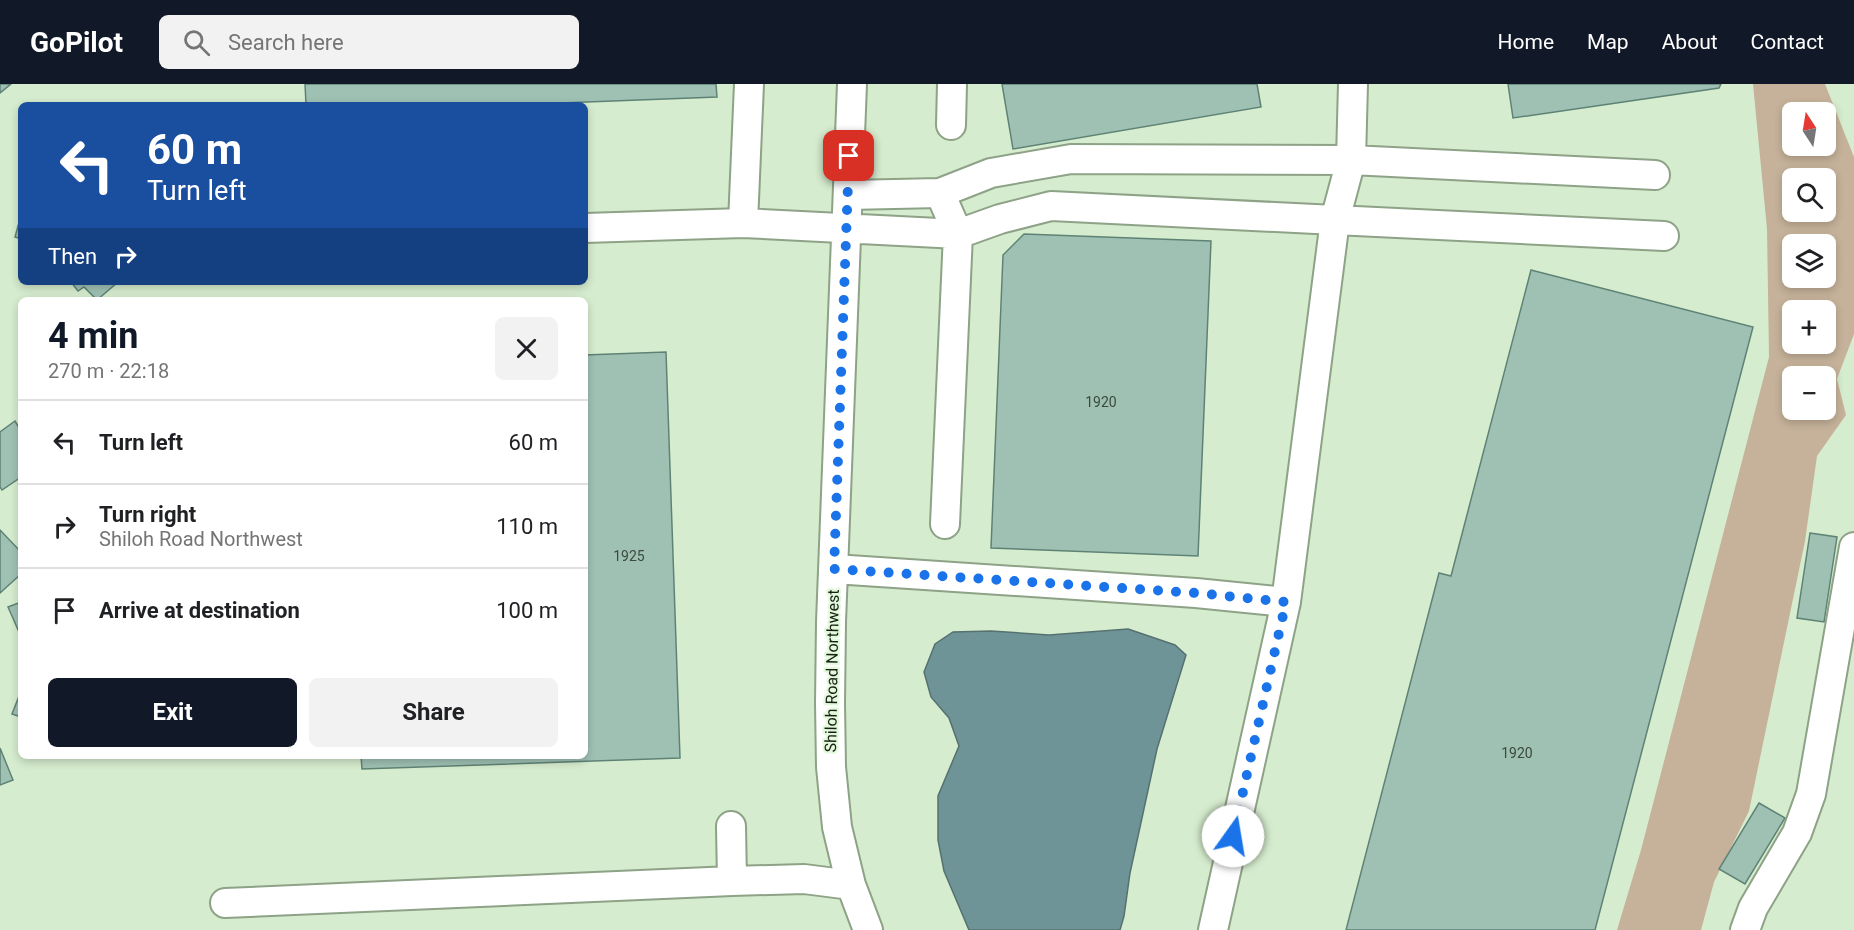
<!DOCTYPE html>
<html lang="en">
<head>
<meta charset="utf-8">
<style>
  :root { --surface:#fff; --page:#f2f2f2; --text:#202124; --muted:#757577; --line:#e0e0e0; --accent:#111827 }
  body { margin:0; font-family:Roboto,sans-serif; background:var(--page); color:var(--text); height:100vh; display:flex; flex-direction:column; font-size:22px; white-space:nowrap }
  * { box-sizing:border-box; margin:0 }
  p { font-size:20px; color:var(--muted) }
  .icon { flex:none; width:33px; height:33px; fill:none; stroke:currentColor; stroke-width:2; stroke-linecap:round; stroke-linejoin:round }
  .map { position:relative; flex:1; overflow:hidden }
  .panel { position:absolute; left:18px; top:213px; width:570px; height:462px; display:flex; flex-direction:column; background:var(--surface); border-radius:9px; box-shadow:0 3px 9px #0003 }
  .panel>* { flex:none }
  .guide { position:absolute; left:18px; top:18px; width:570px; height:183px; border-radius:9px; box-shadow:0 3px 9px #0003; background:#1a4fa0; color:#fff; overflow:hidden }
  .needle { width:39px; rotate:348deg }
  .fabs { position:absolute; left:1782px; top:18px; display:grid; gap:12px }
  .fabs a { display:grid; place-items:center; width:54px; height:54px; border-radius:9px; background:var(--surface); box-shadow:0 3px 9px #0003; font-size:30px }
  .pin { position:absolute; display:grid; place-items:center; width:51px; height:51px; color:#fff; margin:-26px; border-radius:12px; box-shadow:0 3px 9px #0006 }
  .me { position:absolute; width:66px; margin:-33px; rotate:13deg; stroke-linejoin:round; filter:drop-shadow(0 0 4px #0008) }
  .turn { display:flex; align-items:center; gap:21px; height:126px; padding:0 30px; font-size:27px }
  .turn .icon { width:78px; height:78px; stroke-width:2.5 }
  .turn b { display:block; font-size:42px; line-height:51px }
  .then { display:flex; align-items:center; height:57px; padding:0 30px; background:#0003; gap:12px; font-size:22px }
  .round { display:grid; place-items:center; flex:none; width:63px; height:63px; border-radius:9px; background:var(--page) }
  .summary { display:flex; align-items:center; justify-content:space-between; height:102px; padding:0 30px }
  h1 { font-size:36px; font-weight:700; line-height:45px; color:var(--accent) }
  .button { display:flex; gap:12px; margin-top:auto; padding:12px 30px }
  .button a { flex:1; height:69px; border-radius:9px; background:var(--accent); color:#fff; font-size:24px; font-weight:700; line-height:69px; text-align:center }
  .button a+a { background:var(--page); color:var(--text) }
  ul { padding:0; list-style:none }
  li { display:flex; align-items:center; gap:18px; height:84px; padding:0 30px; border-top:2px solid var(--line) }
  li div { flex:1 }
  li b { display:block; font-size:22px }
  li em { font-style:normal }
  header { display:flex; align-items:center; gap:36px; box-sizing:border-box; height:84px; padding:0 30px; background:var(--accent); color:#fff }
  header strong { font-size:28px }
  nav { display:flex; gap:33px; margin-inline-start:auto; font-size:21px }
  .search { width:420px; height:54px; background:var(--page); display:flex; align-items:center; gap:15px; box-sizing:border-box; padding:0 21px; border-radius:9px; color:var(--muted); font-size:22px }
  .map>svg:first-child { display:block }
</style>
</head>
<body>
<header>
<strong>GoPilot</strong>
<div class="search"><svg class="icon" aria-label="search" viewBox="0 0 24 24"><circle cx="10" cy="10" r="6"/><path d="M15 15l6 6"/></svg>Search here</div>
<nav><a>Home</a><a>Map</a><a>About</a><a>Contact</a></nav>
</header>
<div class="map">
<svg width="1854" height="846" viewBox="0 0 1854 846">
  <rect width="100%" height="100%" fill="#d6ecce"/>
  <path fill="#c6b29a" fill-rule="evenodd" d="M 1753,0 L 1825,0 L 1854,73 L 1854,250 L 1837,295 L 1846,331 L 1817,372 L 1805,457 L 1749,727 L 1714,798 L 1701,846 L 1617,846 L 1641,766 L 1769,273 L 1767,145 ZM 1792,28 L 1826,28 L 1826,62 L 1792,62 ZM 1792,94 L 1826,94 L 1826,128 L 1792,128 ZM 1792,160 L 1826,160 L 1826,194 L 1792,194 ZM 1792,226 L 1826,226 L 1826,260 L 1792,260 ZM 1792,292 L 1826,292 L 1826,326 L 1792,326 Z"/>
  <path fill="#6f9497" stroke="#557170" stroke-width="1.5" d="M 1128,545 L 1175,561 L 1186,571 L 1157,665 L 1130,789 L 1124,832 L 1120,846 L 969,846 L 944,787 L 938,756 L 938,712 L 959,662 L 949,634 L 931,613 L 924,588 L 935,560 L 953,548 L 991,547 L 1049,551 Z"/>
  <path fill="#9fc1b4" stroke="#5e8375" stroke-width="1.5" d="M 0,0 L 11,0 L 0,9 Z
    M 305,0 L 716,0 L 717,13 L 507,21 L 306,21 Z
    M 1002,0 L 1257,0 L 1261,23 L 1013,65 Z
    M 1508,0 L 1721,0 L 1719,4 L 1513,34 Z
    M 21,131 L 21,155 L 15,153 Z
    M 1024,150 L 1211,157 L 1198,472 L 991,464 L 1003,171 Z
    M 1531,186 L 1753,243 L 1595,846 L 1346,846 L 1439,489 L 1451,492 Z
    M 71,198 L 118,198 L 97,216 L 84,203 L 78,207 Z
    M 666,268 L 680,674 L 362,685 L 361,672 L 585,672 L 585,271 Z
    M 15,337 L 21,347 L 21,393 L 2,406 L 0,403 L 0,348 Z
    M 0,446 L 21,468 L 21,490 L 0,509 Z
    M 1810,449 L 1837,453 L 1824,538 L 1797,534 Z
    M 21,518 L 21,547 L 19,548 L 8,523 Z
    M 21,607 L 21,633 L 12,630 Z
    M 0,664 L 13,696 L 0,701 Z
    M 1759,719 L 1785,734 L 1745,800 L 1719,785 Z"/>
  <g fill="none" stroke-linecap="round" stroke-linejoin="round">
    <defs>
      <path id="minor" d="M 852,0 L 831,538 L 830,619 L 831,683 L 837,743 L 851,801 L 868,846
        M 1353,0 L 1351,76 L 1335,136 L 1664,152
        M 951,41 L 952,0
        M 940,109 L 958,150 L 945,440
        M 848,111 L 940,109 L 991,89 L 1071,75 L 1351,76 L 1655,91
        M 743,139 L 749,0
        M 585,144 L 743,139 L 958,150 L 1000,135 L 1051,122 L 1335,136 L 1286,518 L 1213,846
        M 834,485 L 1196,509 L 1286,518
        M 731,742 L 732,797 L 804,795 L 851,801
        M 225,819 L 732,797
        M 1745,846 L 1753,824 L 1797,749 L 1811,710 L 1854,463"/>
    </defs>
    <use href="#minor" stroke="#8da286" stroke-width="32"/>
    <use href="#minor" stroke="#fff" stroke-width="28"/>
  </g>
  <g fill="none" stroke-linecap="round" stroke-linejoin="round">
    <path stroke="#1a73e8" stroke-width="10" stroke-dasharray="0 18" d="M 849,72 L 834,485 L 1196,509 L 1286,518 L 1233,752"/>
  </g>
  <g text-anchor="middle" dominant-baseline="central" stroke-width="4.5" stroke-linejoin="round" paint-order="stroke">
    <g font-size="14" fill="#3a483d">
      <text x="1101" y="318">1920</text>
      <text x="629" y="472">1925</text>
      <text x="1517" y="669">1920</text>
    </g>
    <g font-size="16" fill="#181f15" stroke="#e3f9db">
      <text transform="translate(832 587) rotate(-89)">Shiloh Road Northwest</text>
    </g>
  </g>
</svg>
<div class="fabs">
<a><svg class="needle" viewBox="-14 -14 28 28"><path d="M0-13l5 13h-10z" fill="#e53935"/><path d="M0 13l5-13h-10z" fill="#757577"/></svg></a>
<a><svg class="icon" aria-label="search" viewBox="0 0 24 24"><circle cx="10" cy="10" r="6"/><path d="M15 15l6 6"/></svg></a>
<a><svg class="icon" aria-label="layers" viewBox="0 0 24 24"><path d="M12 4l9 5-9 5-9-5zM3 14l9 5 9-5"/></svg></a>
<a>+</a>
<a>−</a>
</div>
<div class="pin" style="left:849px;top:72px;background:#d93025"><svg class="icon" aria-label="arrive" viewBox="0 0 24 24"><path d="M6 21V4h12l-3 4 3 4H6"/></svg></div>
<svg class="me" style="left:1233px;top:752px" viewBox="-20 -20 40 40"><circle r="19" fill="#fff"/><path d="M0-13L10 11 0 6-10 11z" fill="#1a73e8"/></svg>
<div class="guide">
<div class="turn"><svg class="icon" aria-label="left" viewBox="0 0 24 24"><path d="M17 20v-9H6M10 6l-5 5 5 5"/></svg><div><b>60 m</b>Turn left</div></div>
<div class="then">Then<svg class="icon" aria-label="right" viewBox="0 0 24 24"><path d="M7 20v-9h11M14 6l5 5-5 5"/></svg></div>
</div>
<section class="panel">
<div class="summary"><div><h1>4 min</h1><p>270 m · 22:18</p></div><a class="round"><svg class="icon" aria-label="close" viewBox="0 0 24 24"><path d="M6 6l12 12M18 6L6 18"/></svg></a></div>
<ul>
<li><svg class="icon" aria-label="left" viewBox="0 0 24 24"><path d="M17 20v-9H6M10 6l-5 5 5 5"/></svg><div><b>Turn left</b></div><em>60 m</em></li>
<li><svg class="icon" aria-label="right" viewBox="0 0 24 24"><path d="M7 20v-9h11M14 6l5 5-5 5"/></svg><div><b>Turn right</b><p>Shiloh Road Northwest</p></div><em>110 m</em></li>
<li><svg class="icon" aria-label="arrive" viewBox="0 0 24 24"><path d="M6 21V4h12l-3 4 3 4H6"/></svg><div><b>Arrive at destination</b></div><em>100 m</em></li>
</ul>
<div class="button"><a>Exit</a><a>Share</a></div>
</section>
</div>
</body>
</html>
